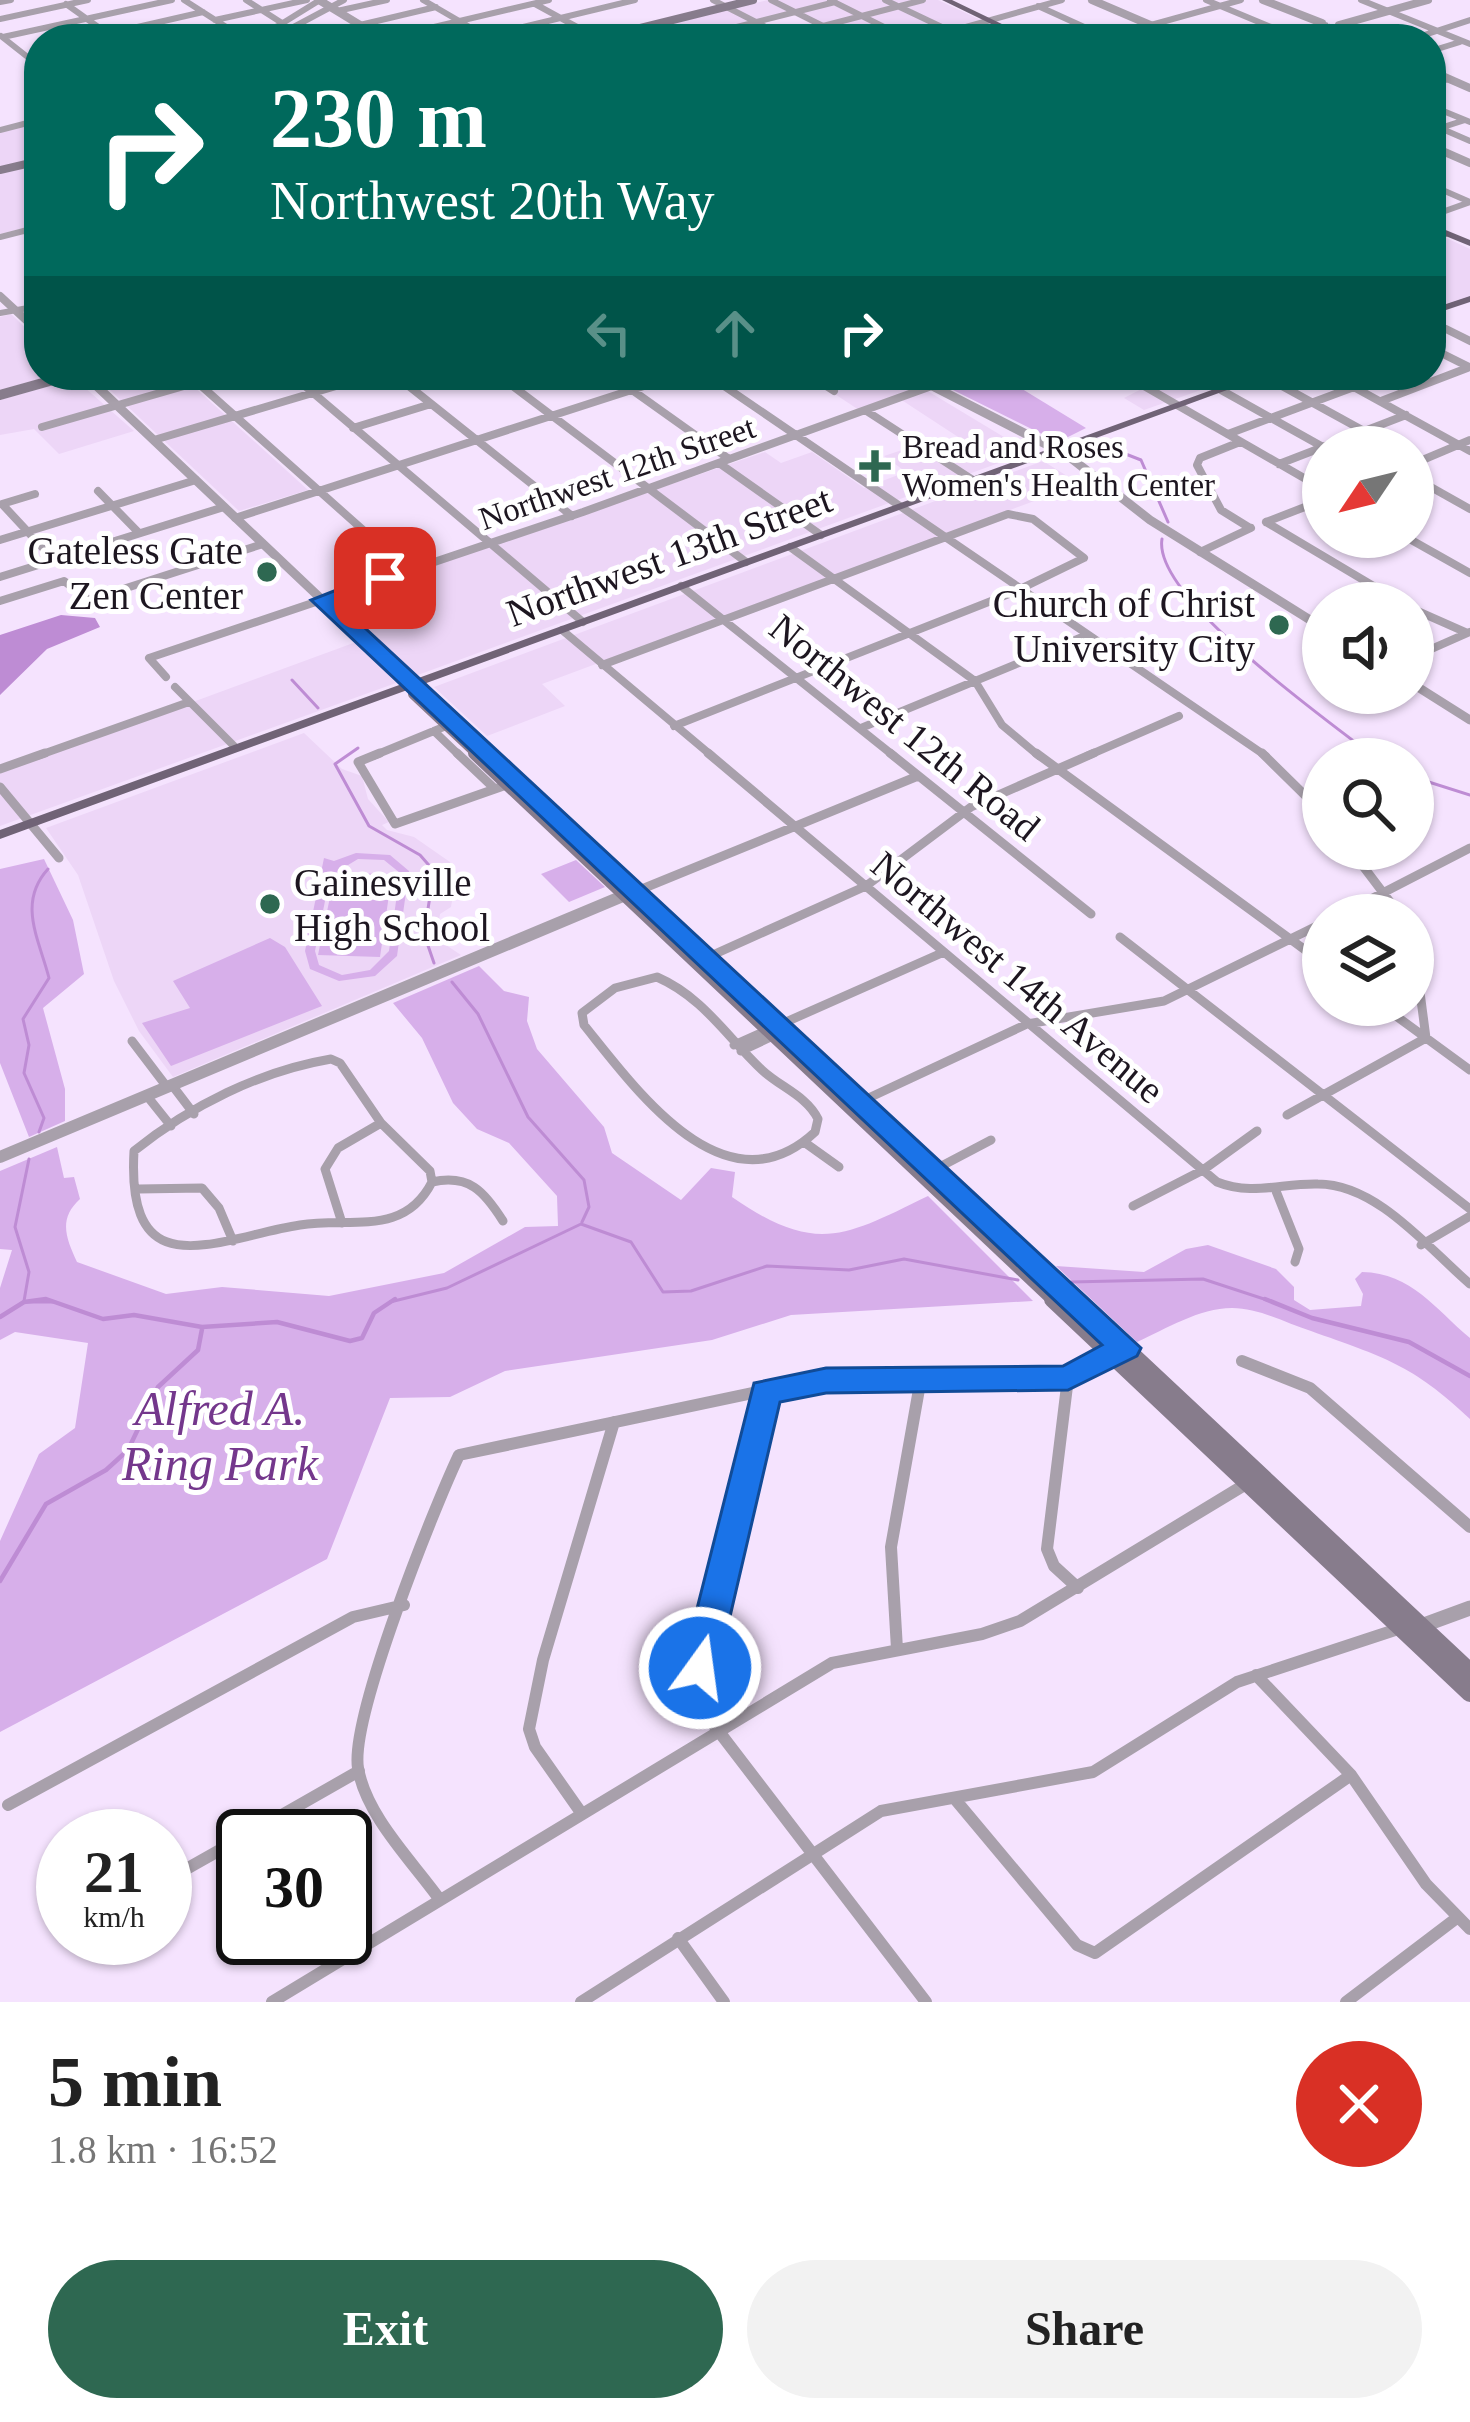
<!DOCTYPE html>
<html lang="en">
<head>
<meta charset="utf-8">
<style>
  :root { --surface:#fff; --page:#f2f2f2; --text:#222; --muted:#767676; --accent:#2e6851 }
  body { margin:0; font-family:Georgia,serif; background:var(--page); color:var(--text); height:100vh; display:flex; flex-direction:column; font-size:45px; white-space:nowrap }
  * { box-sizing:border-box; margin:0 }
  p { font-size:39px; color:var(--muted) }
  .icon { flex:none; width:66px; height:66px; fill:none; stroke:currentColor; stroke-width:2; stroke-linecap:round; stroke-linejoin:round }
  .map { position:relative; height:2002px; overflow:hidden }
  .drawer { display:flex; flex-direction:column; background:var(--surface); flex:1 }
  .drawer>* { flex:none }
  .hud { position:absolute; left:24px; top:24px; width:1422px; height:366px; border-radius:48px; box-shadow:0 3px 9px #0004; background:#00695c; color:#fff; overflow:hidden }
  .needle { width:78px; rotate:235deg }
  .fabs { position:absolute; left:1302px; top:426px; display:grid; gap:24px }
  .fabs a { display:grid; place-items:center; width:132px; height:132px; border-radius:50%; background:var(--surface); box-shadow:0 3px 9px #0004; font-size:60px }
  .speed { position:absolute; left:36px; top:1809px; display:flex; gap:24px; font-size:60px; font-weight:700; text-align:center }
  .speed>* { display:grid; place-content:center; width:156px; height:156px; border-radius:50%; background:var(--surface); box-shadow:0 3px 9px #0004; line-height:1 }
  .speed small { font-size:30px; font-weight:400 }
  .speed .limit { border:6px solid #111; border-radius:18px; background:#fff; color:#111 }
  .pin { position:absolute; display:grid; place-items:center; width:102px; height:102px; color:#fff; margin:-51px; border-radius:24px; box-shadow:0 6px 18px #0006 }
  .me { position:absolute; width:132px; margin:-66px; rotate:14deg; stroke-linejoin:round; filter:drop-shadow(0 0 9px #0008) }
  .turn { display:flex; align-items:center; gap:42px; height:252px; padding:0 48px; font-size:54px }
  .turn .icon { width:156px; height:156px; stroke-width:2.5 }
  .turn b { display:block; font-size:84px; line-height:102px }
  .lanes { display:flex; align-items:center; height:114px; padding:0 48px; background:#0003; justify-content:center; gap:60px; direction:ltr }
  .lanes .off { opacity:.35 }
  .round { display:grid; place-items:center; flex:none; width:126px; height:126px; border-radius:63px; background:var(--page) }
  .headline { display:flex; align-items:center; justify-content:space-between; height:204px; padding:0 48px }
  h1 { font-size:72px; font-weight:800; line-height:90px }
  .primary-button { display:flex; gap:24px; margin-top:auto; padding:24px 48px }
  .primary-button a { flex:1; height:138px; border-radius:72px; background:var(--accent); color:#fff; font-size:48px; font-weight:800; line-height:138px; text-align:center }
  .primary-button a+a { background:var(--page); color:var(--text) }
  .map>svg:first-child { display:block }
</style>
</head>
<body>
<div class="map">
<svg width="1470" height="2002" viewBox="0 0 1470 2002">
  <rect width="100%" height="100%" fill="#f5e3fe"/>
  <path fill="#edd6f7" d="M 768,0 L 938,0 L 1021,39 L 916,39 L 888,24 L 846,35 L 801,12 L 703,39 L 611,39 Z
    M 39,122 L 39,157 L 0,167 L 0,131 Z
    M 39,165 L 39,224 L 0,234 L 0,174 Z
    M 1431,231 L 1470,249 L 1470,296 L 1431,309 L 1431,263 L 1440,259 L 1431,254 Z
    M 11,314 L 39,341 L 39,375 L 53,375 L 0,390 L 0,317 Z
    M 94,375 L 181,375 L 308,490 L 239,511 Z
    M 806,375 L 901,375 L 1029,452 L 415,676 L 334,600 L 765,452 L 781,463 L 812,452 L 864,488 L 906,472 L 884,456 L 914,446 L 938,461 L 975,448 L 897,397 L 859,410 Z
    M 1169,375 L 1229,375 L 1235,378 L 1144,410 L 1124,398 Z
    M 75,379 L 134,431 L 59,454 L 34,429 L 0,435 L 0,400 Z
    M 1043,461 L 1080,484 L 542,684 L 565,706 L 487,736 L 434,687 Z
    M 356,642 L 396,683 L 0,826 L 0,773 Z
    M 304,733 L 342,769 L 362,776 L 368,799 L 389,822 L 382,825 L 387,830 L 414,837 L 450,862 L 455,883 L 451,907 L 440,914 L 437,930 L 440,941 L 461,955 L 173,1077 L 139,1031 L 114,981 L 78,875 L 46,828 Z"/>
  <path fill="#d7afea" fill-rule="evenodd" d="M 971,375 L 999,375 L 1086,428 L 1058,442 L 947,387 Z
    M 356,853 L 390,855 L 409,871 L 397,956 L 375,976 L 339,981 L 310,969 L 305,951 L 324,858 L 334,861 ZM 358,859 L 384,860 L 400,873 L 389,951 L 370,970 L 342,975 L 319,965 L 315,951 L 330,876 Z
    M 44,859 L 73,920 L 84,974 L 43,1008 L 65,1089 L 65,1121 L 29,1137 L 0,1063 L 0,869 Z
    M 576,860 L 605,887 L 569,902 L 541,874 Z
    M 335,873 L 392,874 L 380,957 L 318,955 Z
    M 270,938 L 285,947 L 322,1006 L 171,1066 L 142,1023 L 190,1008 L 173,981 Z
    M 479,966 L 504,991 L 529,997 L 527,1021 L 537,1049 L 604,1127 L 612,1153 L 681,1200 L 711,1168 L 735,1172 L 732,1197 C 816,1255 844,1237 928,1196 L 1033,1301 L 791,1315 L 712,1340 L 505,1371 L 450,1397 L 390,1398 L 327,1559 L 0,1732 L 0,1541 L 39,1454 L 75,1428 L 88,1343 L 15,1332 L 0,1340 L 0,1288 L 12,1250 L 0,1249 L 0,1171 L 57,1147 L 64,1178 L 74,1177 L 80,1199 C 58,1219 66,1238 77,1262 L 166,1294 L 222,1287 L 329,1296 L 444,1273 L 525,1227 L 558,1226 L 557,1196 L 509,1143 L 477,1129 L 453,1103 L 422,1038 L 393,1003 Z
    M 1208,1245 L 1276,1269 L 1294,1287 L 1294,1300 L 1310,1310 L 1361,1306 L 1363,1294 L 1355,1279 L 1362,1272 C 1412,1273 1435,1309 1470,1338 L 1470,1419 C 1412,1364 1383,1357 1311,1331 C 1286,1323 1259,1308 1232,1308 C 1199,1308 1166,1329 1137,1342 L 1056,1266 L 1144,1272 L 1186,1249 Z"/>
  <path fill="#be8cd4" d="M 61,615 L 95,618 L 100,627 L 47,649 L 0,695 L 0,635 Z"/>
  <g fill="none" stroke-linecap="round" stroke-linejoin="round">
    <path stroke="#be8cd4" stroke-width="3" d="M 262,39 L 279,31
      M 1100,444 L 1141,460 L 1168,522
      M 1162,539 C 1152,598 1332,723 1377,759
      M 292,680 L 318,708
      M 358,748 L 335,764 L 369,826 L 420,855 L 434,871 L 424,934 L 434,963
      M 1413,777 L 1470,795
      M 452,982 L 478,1014 L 528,1117 L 584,1180 L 589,1207 L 582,1222
      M 39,1132 L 44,1118 L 24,1073 L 29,1045 L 23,1019 L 49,978 C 39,939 17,903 48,869
      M 1071,1282 L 1203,1279 L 1273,1302
      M 24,1301 L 29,1272 L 15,1227 L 29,1159
      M 25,1302 L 54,1302
      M 390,1302 L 447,1288 L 581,1224 L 631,1242 L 663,1292 L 691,1291 L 767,1266 L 849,1270 L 904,1259 L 1018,1280"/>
    <path stroke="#be8cd4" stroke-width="4.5" d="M 1265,1299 L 1312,1318 L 1409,1342 L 1470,1376
      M 0,1317 L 24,1302 L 46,1299 L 103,1319 L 134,1315 L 202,1327 L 277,1322 L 350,1341 L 362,1338 L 374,1313 L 395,1299
      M 0,1581 L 46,1504 L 106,1470 L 128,1450 L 158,1387 L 198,1350 L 202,1329"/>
    <path stroke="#a8a0ab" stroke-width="6" d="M 184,0 L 245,39
      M 246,0 L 282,23
      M 423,0 L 485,36
      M 713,0 L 783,36
      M 771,0 L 849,39
      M 830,0 L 908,39
      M 885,0 L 967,39
      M 1206,0 L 1300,39
      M 1361,0 L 1470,44
      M 0,2 L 11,0
      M 66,4 L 115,39
      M 535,4 L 599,39
      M 1038,6 L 1093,31
      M 337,11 L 387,0
      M 0,19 L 88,0
      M 215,20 L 307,0
      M 1151,25 L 1241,0
      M 1,36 L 39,66
      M 3,37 L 172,0
      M 305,38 L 436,7
      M 85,39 L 203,12
      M 176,39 L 226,28
      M 242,39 L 278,26 L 320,0
      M 271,39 L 344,0
      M 383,39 L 549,0
      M 473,39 L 635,0
      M 689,39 L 835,2
      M 773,39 L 923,0
      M 923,39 L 1062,0
      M 1412,39 L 1470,20
      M 1431,51 L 1460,42
      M 1431,84 L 1448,79
      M 1431,106 L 1470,122
      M 1440,128 L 1470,141
      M 0,130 L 39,120
      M 1431,131 L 1465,120
      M 1431,185 L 1470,202
      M 1431,216 L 1470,202
      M 25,231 L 39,243
      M 0,237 L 39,227
      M 1431,239 L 1446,234
      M 0,313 L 39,306
      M 1431,321 L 1452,332"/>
    <path stroke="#a8a0ab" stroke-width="8" d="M 1446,329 L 1470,341
      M 1431,348 L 1469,367
      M 189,375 L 408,570
      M 292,375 L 583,622
      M 395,375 L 572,516
      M 498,375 L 746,562
      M 611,375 L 729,459
      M 708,375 L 1266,756
      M 809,375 L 834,391
      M 1125,375 L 1323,489
      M 1226,375 L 1240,383
      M 1262,375 L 1393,447
      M 1332,375 L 1470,451
      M 1221,390 L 1323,447
      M 1381,401 L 1470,367
      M 868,412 L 973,480
      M 42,427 L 222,375
      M 353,428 L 431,404
      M 1228,434 L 1354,387
      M 154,440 L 373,375
      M 1240,442 L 1200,458 L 1197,465 L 1221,510 L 1250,528
      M 719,463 L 821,535
      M 1279,464 L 1406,415
      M 1413,464 L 1470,440
      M 1413,477 L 1470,509
      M 98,491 L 139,533
      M 35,494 L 2,504 L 54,560
      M 235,518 L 678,375
      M 1266,522 L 1402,603
      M 1266,522 L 1323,500
      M 1406,537 L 1470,573
      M 0,540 L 196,480
      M 790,547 L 975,681 L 1002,725 L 1039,756
      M 1200,552 L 1251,528
      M 0,577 L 224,507
      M 681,586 L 894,756
      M 0,601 L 64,581 L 89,600 L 263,544
      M 1413,609 L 1465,632
      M 562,630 L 712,756
      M 1413,657 L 1470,632
      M 602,665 L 1008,514 L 1033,519 L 1084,558 L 1014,592 L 674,726
      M 166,677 L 149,658 L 583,512 L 962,375
      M 175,687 L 234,746
      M 861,728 L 1087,635
      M 434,731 L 460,756
      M 37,756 L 189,702
      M 373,756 L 446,726
      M 1087,756 L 1179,716"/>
    <path stroke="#a8a0ab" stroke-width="9" d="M 380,753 L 358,762 L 395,824 L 509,784
      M 457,753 L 495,789
      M 708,753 L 1217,1182 C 1252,1196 1282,1183 1318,1184 C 1377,1184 1428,1248 1470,1284
      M 890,753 L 1091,914
      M 1036,753 L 1323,963
      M 1262,753 L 1323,813
      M 0,769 L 45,753
      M 0,787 L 59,858
      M 1350,849 L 1400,915
      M 637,891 L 918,776
      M 1340,915 L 1470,848
      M 1120,937 L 1470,1209
      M 706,958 L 866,886 L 971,807 L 1094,753
      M 657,977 C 703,997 727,1037 762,1070 C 780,1087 807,1096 818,1119 L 815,1132 C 725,1216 635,1088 584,1025 L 582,1013 L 615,988 Z
      M 1381,1005 L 1470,1070
      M 132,1041 L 167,1087
      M 734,1045 L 944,952
      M 741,1051 L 775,1035
      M 331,1059 L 340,1063 L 381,1123 L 430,1171 L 432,1182 C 404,1237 351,1217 300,1225 C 217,1238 126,1291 134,1151 C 190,1106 260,1071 331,1059 Z
      M 172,1085 L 194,1114
      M 147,1096 L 171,1126
      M 860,1102 L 1027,1024 L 1164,1001 L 1323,923
      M 1287,1115 L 1426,1038 L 1413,939
      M 804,1142 L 839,1167
      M 932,1171 L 991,1140
      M 432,1182 C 469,1174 484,1191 503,1221
      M 139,1189 L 202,1188 L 219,1208 L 233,1241
      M 1276,1191 L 1299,1249 L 1295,1262
      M 1133,1206 L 1203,1170 L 1257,1131
      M 342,1223 L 325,1169 L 338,1148 L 381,1123
      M 1421,1245 L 1470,1216"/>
    <path stroke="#a8a0ab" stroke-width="12" d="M 1242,1361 L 1310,1388 L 1470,1527
      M 1068,1378 L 1047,1549 L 1054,1566 L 1078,1588
      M 766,1392 L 694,1699 L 926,2002
      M 897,1649 L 891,1547 L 921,1378
      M 1256,1675 L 1351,1775 L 1426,1884 L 1470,1929
      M 954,1798 L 1077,1945 L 1095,1953 L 1351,1775
      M 8,1805 L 353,1617 L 404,1605
      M 582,1814 L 535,1747 L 529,1729 L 543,1660 L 614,1422
      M 245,1836 L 359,1771
      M 165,1881 L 243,1837
      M 440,1900 C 413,1862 366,1816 358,1768 C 350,1717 434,1508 459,1455 L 796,1384 L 1068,1378 L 1112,1356
      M 678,1938 L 724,2002
      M 272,2002 L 832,1663 L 982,1634 L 1020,1621 L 1246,1484
      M 581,2002 L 881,1811 L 1093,1772 L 1237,1682 L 1398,1629
      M 1346,2002 L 1458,1917"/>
    <path stroke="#a8a0ab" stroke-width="8" d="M 319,0 L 383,39
      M 1092,0 L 1183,39
      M 1263,0 L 1322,23
      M 1339,25 L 1428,0
      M 1330,28 L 1359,39
      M 1244,39 L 1325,26
      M 1431,71 L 1470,88
      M 1431,146 L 1470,163
      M 0,296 L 39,332"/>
    <path stroke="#a8a0ab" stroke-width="9" d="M 35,329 L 39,332
      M 85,375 L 412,685
      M 911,375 L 1067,455 L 1150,520 L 1323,628
      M 1413,684 L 1470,720"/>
    <path stroke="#a8a0ab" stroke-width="12" d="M 0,1157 L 630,893"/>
    <path stroke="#a8a0ab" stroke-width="15" d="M 1421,1626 L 1470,1608"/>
    <path stroke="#877c8c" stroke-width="8" d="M 596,39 L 753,0
      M 0,170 L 39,161"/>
    <path stroke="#877c8c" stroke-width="10" d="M 0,395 L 71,375
      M 412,685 L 413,694 L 479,756
      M 435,702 L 493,756"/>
    <path stroke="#877c8c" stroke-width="14" d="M 475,753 L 1056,1302
      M 489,753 L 1075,1302"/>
    <path stroke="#877c8c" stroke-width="18" d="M 1053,1299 L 1470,1693
      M 1072,1299 L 1470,1672"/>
    <path fill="#706376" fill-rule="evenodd" d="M 942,0 L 952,0 L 1033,39 L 1022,39 Z
      M 1431,224 L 1470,240 L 1470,246 L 1431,230 Z
      M 1470,296 L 1470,302 L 1431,315 L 1431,309 Z
      M 1253,375 L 1268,375 L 0,839 L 0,830 Z"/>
  </g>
  <path fill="#1a73e8" stroke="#114b97" stroke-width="3" d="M 377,574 L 396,578 L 337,602 L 1141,1348 L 1137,1356 L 1068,1390 L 826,1393 L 780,1402 L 718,1668 L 713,1679 L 700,1684 L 688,1679 L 682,1668 L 754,1383 L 826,1368 L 1063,1366 L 1102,1345 L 311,600 Z"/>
  <g fill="#2e6851" stroke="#fff" stroke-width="4.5">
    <path d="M869 448h12v12h12v12h-12v12h-12v-12h-12v-12h12z"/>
    <circle cx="267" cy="572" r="12"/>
    <circle cx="1279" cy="625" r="12"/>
    <circle cx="270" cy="904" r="12"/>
  </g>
  <g text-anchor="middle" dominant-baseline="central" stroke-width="10" stroke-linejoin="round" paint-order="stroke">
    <g font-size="33" fill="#1d1620" stroke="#fff" text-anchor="start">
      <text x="902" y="447">Bread and Roses<tspan x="902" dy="38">Women's Health Center</tspan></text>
    </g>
    <g font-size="33" fill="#1d1620" stroke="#fff">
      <text transform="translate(617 473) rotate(-19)">Northwest 12th Street</text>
    </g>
    <g font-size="39" fill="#1d1620" stroke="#fff" text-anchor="end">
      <text x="243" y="550">Gateless Gate<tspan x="243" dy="45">Zen Center</tspan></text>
      <text x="1255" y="603">Church of Christ<tspan x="1255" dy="45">University City</tspan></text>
      <text x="294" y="882" text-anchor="start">Gainesville<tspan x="294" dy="45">High School</tspan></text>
    </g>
    <g font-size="39" fill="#1d1620" stroke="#fff">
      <text transform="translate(669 556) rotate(-20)">Northwest 13th Street</text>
      <text transform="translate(905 727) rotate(39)">Northwest 12th Road</text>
      <text transform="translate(1018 977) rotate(40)">Northwest 14th Avenue</text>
    </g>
    <g font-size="48" font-style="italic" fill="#74378c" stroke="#fff">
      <text x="220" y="1408">Alfred A.<tspan x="220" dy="55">Ring Park</tspan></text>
    </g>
  </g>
</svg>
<div class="fabs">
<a><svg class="needle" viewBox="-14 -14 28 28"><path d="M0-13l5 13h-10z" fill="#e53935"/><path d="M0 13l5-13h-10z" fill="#767676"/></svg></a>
<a><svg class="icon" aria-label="sound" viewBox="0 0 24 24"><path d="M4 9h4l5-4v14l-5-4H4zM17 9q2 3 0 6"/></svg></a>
<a><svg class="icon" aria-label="search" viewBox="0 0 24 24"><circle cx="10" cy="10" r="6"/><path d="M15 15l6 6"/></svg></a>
<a><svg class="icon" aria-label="layers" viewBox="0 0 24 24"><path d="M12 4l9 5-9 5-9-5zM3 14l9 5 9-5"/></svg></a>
</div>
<div class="speed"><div>21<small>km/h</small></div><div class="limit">30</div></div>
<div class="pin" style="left:385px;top:578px;background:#d93025"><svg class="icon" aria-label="arrive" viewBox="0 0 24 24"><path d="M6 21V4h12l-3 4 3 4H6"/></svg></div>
<svg class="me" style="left:700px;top:1668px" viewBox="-20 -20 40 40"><circle r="17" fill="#1a73e8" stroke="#fff" stroke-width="3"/><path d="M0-11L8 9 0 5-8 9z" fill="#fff"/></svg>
<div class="hud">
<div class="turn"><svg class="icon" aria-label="right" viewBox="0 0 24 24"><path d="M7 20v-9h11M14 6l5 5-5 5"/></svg><div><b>230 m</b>Northwest 20th Way</div></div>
<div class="lanes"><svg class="icon off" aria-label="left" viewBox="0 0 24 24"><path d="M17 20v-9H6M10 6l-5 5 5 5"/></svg><svg class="icon off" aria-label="ahead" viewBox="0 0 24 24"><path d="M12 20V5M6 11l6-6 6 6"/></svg><svg class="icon" aria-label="right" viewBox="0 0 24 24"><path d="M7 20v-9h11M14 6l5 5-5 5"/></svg></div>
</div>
</div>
<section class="drawer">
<div class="headline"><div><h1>5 min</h1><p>1.8 km · 16:52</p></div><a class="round" style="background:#d93025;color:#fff"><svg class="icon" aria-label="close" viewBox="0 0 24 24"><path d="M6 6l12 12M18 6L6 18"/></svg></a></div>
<div class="primary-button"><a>Exit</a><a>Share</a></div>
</section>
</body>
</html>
